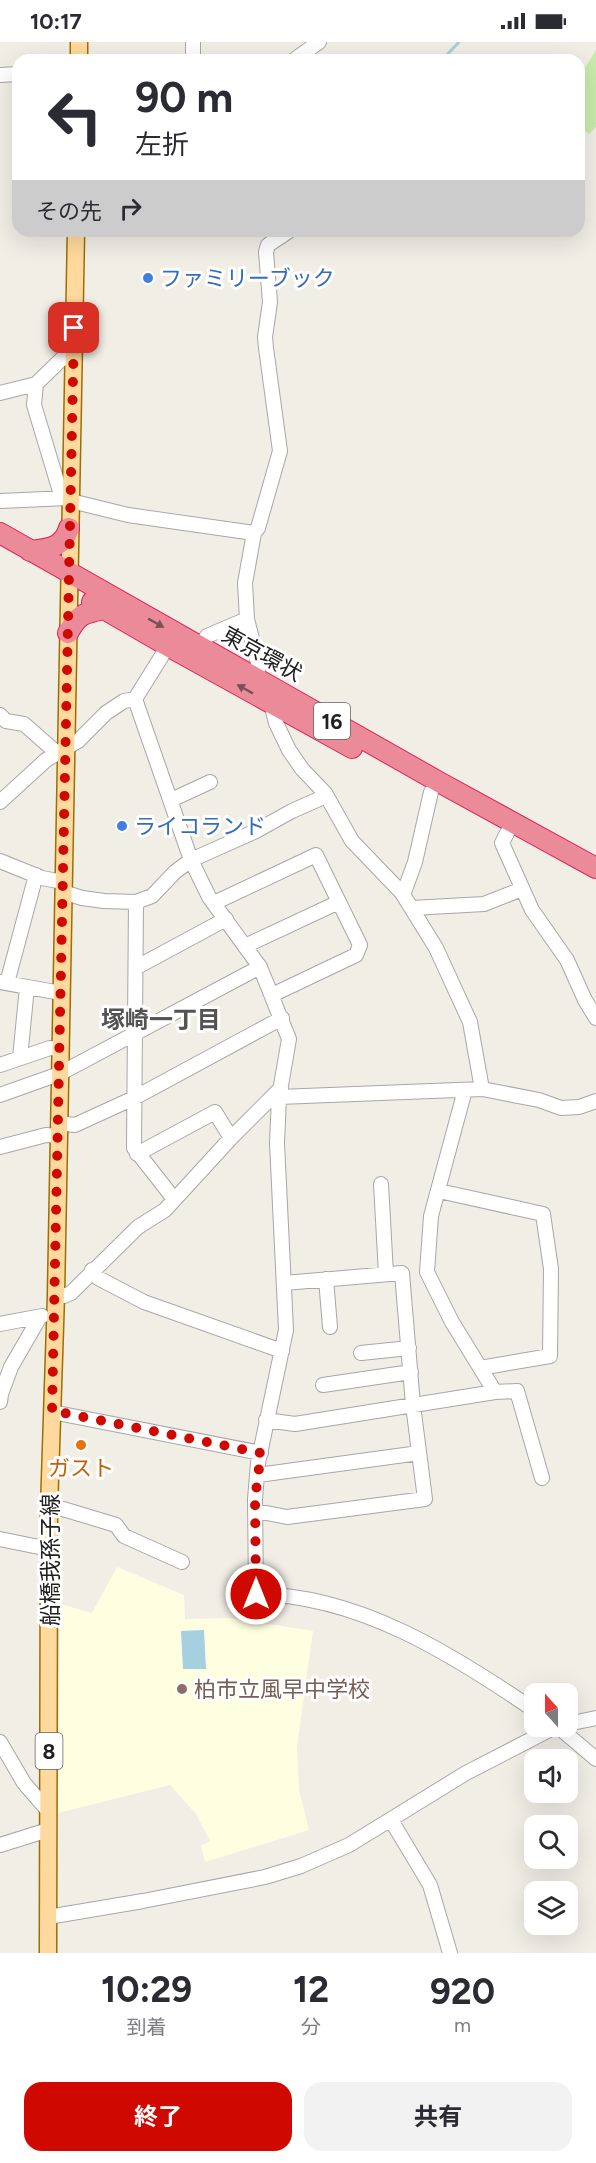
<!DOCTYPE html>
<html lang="ja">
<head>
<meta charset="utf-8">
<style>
  :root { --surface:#fff; --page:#f2f2f3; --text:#2b2b33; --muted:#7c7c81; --accent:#d00900 }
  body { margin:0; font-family:Figtree,"Noto Sans JP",sans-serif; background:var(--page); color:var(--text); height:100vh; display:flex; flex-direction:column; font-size:22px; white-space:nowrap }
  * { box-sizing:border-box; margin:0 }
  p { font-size:20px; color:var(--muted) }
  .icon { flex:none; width:33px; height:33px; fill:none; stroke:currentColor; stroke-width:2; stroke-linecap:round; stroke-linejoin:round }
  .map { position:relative; height:1911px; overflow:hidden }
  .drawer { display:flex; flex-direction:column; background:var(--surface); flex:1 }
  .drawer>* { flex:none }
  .banner { position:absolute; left:12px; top:12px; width:573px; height:183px; border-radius:18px; box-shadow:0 6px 24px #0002; background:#fff; color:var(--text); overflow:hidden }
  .needle { width:39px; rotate:339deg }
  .buttons { position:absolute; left:524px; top:1641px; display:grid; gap:12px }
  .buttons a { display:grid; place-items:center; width:54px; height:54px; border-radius:12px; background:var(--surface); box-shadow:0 6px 24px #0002; font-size:30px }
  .pin { position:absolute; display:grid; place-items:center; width:51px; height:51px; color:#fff; margin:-26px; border-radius:12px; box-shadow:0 3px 9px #0006 }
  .me { position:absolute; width:66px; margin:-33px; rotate:0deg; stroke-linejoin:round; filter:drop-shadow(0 0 4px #0008) }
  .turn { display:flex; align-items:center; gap:21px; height:126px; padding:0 24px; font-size:27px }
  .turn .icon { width:78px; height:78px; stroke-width:2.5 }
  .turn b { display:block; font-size:42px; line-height:51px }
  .then { display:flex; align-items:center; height:57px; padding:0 24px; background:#0003; gap:12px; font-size:22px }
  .eta { display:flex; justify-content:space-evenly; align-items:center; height:102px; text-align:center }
  .eta b { font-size:36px; font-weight:700; line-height:42px }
  .primary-button { display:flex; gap:12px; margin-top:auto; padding:12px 24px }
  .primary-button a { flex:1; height:69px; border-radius:18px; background:var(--accent); color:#fff; font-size:24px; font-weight:700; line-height:69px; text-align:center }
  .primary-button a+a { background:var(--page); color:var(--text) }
  .status { display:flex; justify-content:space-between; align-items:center; height:42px; padding:0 30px; background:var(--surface); direction:ltr }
  .status svg { height:16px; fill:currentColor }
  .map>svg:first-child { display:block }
</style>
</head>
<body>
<div class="status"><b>10:17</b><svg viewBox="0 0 49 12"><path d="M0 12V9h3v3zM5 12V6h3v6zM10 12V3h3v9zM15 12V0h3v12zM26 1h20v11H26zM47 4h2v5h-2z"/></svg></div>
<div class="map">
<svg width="596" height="1911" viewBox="0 0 596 1911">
  <rect width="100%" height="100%" fill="#f1eee6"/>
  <path fill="#feffe1" d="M 117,1525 L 184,1553 L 185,1577 L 230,1576 L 313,1589 L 297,1704 L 299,1748 L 309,1788 L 205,1820 L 201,1804 L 210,1799 L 196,1772 L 170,1743 L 58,1771 L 60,1562 L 92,1571 Z"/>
  <path fill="#c8ecaa" d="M 596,8 L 596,85 L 589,92 L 579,84 L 579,36 Z"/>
  <path fill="#a5d0e0" d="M 204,1588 L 206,1627 L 183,1627 L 181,1589 Z"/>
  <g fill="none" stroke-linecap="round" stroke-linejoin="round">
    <path stroke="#a5d0e0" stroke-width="3" d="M 442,18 L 459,0"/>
    <defs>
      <path id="minor" d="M 193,18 L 193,0
        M 294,18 L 319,0
        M 0,33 L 18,32
        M 36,342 L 34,363 L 62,456
        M 0,351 L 36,342 L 73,306
        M 0,459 L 68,456
        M 71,459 L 128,473 L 254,491
        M 247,577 L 259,625 L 255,635
        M 168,604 L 135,657 L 191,818 L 209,855 L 260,925 L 289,997 L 279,1055 L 277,1101 L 286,1288 L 258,1421 L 255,1457 L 256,1552 C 358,1553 452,1612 534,1668
        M 200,605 L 207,594 L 247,577 L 245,541 L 254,491 L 258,486 L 280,409 L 266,306 L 265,295 L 270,260 L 266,210 L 268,203 L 289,189
        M 271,661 L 276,681 L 289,708 L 302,727 L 325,751 L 352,799 L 402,851 L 436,906 L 470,980 L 482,1047
        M 0,673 L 6,679 L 24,682 L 57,711
        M 171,758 L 210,740
        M 0,760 L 46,718 L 78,699 L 106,671 L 124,659 L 135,657
        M 507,791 L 502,801 L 532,868 L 567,918 L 585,958 L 596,976
        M 0,819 L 42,836 L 63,840
        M 63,850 L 82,856 L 104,859 L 136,860 L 152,854 L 175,830 L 191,818 L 256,789 L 292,769 L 326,754
        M 403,853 L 415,820 L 431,750
        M 136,860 L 134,1106 L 174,1157
        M 214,861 L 316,813 L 360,903 L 356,913 L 272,953
        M 412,866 L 484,862 L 522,847
        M 245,904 L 339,860
        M 137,925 L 226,877
        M 0,940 L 61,951
        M 7,941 L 36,833
        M 20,1016 L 27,945
        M 0,1023 L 50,1006 L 60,1007
        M 465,1048 L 431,1174 L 427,1230 L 452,1280 L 495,1350
        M 0,1053 L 59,1032 L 260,925
        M 279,1055 L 482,1047 L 539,1058 L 561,1066 L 579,1065 L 596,1059
        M 58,1081 L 75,1083 L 134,1056 L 282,976
        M 0,1105 L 46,1093 L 58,1094
        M 137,1112 L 215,1070 L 231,1096
        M 381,1142 L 386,1232
        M 439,1149 L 543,1172 L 551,1227 L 550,1314 L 480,1326
        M 92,1228 L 98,1236 L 144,1260 L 282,1309
        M 326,1237 L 330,1285
        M 56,1253 L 64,1254 L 71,1251 L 138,1185 L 165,1168 L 231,1096 L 281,1046
        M 0,1282 L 42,1274
        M 361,1311 L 409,1306
        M 323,1343 L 411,1330
        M 0,1360 L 1,1352 L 11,1325 L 37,1280 L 36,1276
        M 52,1370 L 261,1411
        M 266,1378 L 295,1382 L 495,1350 L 517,1349 L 542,1436
        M 258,1433 L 419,1411
        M 49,1467 L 63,1467 L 116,1483 L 124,1494 L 182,1520
        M 256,1469 L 287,1475 L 425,1457 L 413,1363 L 402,1231 L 284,1241
        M 0,1497 L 49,1507
        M 567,1682 L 596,1676
        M 557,1684 L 596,1717
        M 0,1700 L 24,1741 L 49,1770
        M 391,1778 L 430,1843 L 450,1911
        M 0,1803 L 48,1788
        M 48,1875 L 143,1859 L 265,1835 L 301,1824 L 349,1803 L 466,1731 L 557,1684"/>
      <path id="major" d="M 79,18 L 79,0
        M 48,1911 L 49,1467 L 56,1253 L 76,189"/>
      <path id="highway" d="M 0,491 L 439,740 L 596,826
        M 30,509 C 49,507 63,506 69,486
        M 92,560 L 168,604 L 352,706
        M 68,591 C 78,572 84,571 104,567"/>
    </defs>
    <use href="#minor" stroke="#a7a7a7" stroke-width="16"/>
    <use href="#major" stroke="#9c6f00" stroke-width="19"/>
    <use href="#highway" stroke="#e2205a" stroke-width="22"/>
    <use href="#minor" stroke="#fff" stroke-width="14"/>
    <use href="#major" stroke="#ffd99d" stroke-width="16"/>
    <use href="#highway" stroke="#eb8b99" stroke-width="20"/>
  </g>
  <defs><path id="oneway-solid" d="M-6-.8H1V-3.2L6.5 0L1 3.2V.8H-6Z" transform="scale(1.5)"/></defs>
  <g fill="#7b5056">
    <use href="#oneway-solid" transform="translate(156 581) rotate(29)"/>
    <use href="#oneway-solid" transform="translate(245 647) rotate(-151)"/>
  </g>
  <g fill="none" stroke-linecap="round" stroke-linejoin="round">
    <path stroke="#d00900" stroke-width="10" stroke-dasharray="0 18" d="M 74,286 L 52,1370 L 64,1371 L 261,1411 L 255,1457 L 256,1552"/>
  </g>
  <g fill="#3f7fe0" stroke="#fff" stroke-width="2">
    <circle cx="148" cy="236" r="6"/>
    <circle cx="122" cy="784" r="6"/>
  </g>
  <circle fill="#e8710a" stroke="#fff" stroke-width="2" cx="81" cy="1403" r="6"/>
  <circle fill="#8d6e63" stroke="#fff" stroke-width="2" cx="182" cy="1647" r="6"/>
  <g text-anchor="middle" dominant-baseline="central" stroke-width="6" stroke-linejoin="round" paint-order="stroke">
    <g fill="#fff" stroke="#636363" stroke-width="1.5">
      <rect x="314" y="661" width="36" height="36" rx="4.5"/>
      <rect x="35.5" y="1691" width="27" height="36" rx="4.5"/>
    </g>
    <g font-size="21" font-weight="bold" fill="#202020">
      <text x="332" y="679">16</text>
      <text x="49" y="1709">8</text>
    </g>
    <g font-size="22" fill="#366cbe" stroke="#fff" text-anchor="start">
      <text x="160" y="236">ファミリーブック</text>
      <text x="134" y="784">ライコランド</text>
    </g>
    <g font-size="22" fill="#202020" stroke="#fff">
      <text transform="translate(262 612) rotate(29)">東京環状</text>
      <text transform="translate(50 1518) rotate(-90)">船橋我孫子線</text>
    </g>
    <g font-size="22" fill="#c56008" stroke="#fff">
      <text x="81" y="1426">ガスト</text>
    </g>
    <g font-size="22" fill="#785e54" stroke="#fff" text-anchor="start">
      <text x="194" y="1647">柏市立風早中学校</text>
    </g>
    <g font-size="24" font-weight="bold" fill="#535353" stroke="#fff">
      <text x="161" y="977">塚崎一丁目</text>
    </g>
  </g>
</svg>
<div class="buttons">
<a><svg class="needle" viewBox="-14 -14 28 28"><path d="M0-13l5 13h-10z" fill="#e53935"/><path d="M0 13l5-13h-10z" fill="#7c7c81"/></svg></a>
<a><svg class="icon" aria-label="sound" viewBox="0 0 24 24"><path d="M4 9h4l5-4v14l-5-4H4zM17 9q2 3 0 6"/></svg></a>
<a><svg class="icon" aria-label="search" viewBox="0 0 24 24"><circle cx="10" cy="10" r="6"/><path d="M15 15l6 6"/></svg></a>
<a><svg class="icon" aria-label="layers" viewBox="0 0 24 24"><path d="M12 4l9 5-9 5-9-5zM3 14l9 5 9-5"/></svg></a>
</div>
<div class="pin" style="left:74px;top:286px;background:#d93025"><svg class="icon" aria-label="arrive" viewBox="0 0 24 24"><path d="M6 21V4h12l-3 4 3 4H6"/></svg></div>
<svg class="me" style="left:256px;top:1552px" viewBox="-20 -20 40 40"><circle r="17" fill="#d00900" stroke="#fff" stroke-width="3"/><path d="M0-11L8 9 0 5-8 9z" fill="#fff"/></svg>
<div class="banner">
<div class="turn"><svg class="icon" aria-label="left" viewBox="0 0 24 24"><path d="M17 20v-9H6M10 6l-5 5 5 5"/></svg><div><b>90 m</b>左折</div></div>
<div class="then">その先<svg class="icon" aria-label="right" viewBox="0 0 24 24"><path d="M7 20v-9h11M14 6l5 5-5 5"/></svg></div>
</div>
</div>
<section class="drawer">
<div class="eta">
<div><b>10:29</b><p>到着</p></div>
<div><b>12</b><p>分</p></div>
<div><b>920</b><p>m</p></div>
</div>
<div class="primary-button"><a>終了</a><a>共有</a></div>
</section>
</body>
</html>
